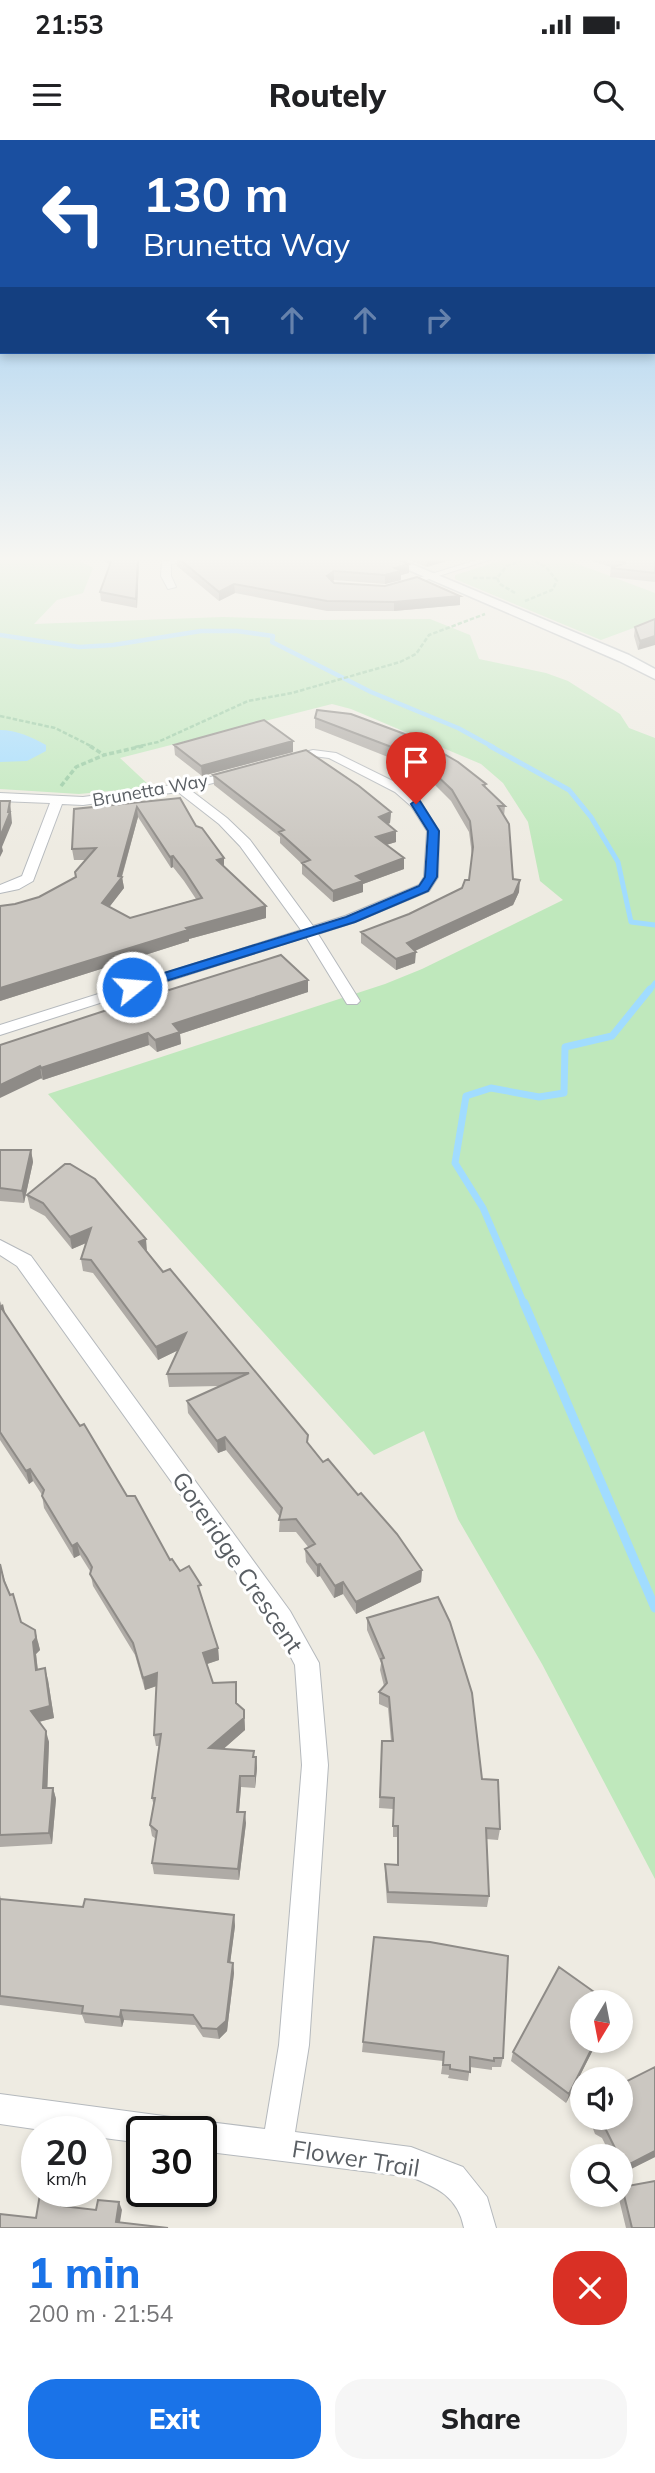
<!DOCTYPE html>
<html lang="en">
<head>
<meta charset="utf-8">
<style>
  :root { --surface:#fff; --page:#f6f6f6; --text:#202124; --muted:#757577; --accent:#1a73e8 }
  body { margin:0; font-family:Mulish,sans-serif; background:var(--page); color:var(--text); height:100vh; display:flex; flex-direction:column; font-size:26px; white-space:nowrap }
  * { box-sizing:border-box; margin:0 }
  p { font-size:23px; color:var(--muted) }
  .icon { flex:none; width:38px; height:38px; fill:none; stroke:currentColor; stroke-width:2; stroke-linecap:round; stroke-linejoin:round }
  .map { position:relative; height:2088px; overflow:hidden }
  .drawer { display:flex; flex-direction:column; background:var(--surface); flex:1 }
  .drawer>* { flex:none }
  .hud { position:absolute; left:0px; top:0px; width:656px; height:214px; box-shadow:0 4px 10px #0003; background:#1a4fa0; color:#fff; overflow:hidden }
  .needle { width:46px; rotate:190deg }
  .buttons { position:absolute; left:570px; top:1850px; display:grid; gap:14px }
  .buttons a { display:grid; place-items:center; width:63px; height:63px; border-radius:50%; background:var(--surface); box-shadow:0 4px 10px #0003; font-size:35px }
  .speed { position:absolute; left:21px; top:1976px; display:flex; gap:14px; font-size:35px; font-weight:700; text-align:center }
  .speed>* { display:grid; place-content:center; width:91px; height:91px; border-radius:50%; background:var(--surface); box-shadow:0 4px 10px #0003; line-height:1 }
  .speed small { font-size:18px; font-weight:400 }
  .speed .limit { border:4px solid #111; border-radius:10px; background:#fff; color:#111 }
  .pin { position:absolute; display:grid; place-items:center; width:60px; height:60px; color:#fff; margin:-72px -30px; border-radius:50% 50% 50% 0; rotate:-45deg; box-shadow:0 0 7px #0007 }
  .pin .icon { rotate:45deg }
  .me { position:absolute; width:77px; margin:-38px; rotate:73deg; stroke-linejoin:round; filter:drop-shadow(0 0 5px #0008) }
  .turn { display:flex; align-items:center; gap:24px; height:147px; padding:0 28px; font-size:32px }
  .turn .icon { width:91px; height:91px; stroke-width:2.5 }
  .turn b { display:block; font-size:49px; line-height:60px }
  .lanes { display:flex; align-items:center; height:66px; padding:0 28px; background:#0003; justify-content:center; gap:35px; direction:ltr }
  .lanes .off { opacity:.35 }
  .round { display:grid; place-items:center; flex:none; width:74px; height:74px; border-radius:28px; background:var(--page) }
  .head { display:flex; align-items:center; justify-content:space-between; height:119px; padding:0 28px }
  h1 { font-size:42px; font-weight:800; line-height:52px; color:var(--accent) }
  .primary-button { display:flex; gap:14px; margin-top:auto; padding:14px 28px }
  .primary-button a { flex:1; height:80px; border-radius:28px; background:var(--accent); color:#fff; font-size:28px; font-weight:800; line-height:80px; text-align:center }
  .primary-button a+a { background:var(--page); color:var(--text) }
  .status { display:flex; justify-content:space-between; align-items:center; height:49px; padding:0 35px; background:var(--surface); direction:ltr }
  .status svg { height:19px; fill:currentColor }
  header { display:flex; justify-content:space-between; align-items:center; height:91px; padding:0 28px; background:var(--surface); font-size:32px; font-weight:800 }
  .map>svg:first-child { display:block }
</style>
</head>
<body>
<div class="status"><b>21:53</b><svg viewBox="0 0 49 12"><path d="M0 12V9h3v3zM5 12V6h3v6zM10 12V3h3v9zM15 12V0h3v12zM26 1h20v11H26zM47 4h2v5h-2z"/></svg></div>
<header><svg class="icon" aria-label="menu" viewBox="0 0 24 24"><path d="M4 6h16M4 12h16M4 18h16"/></svg>Routely<svg class="icon" aria-label="search" viewBox="0 0 24 24"><circle cx="10" cy="10" r="6"/><path d="M15 15l6 6"/></svg></header>
<div class="map">
<svg width="655" height="2088" viewBox="0 0 655 2088">
  <rect width="100%" height="100%" fill="#eeebe2"/>
  <path fill="#bfe8bc" d="M 0,418 L 74,418 L 93,428 L 83,453 L 57,460 L 34,484 L 223,477 L 316,480 L 430,479 L 470,495 L 479,519 L 546,533 L 568,541 L 620,574 L 629,588 L 655,598 L 655,1739 L 542,1524 L 458,1379 L 424,1291 L 374,1315 L 48,954 L 385,844 L 422,829 L 563,760 L 540,741 L 528,682 L 503,643 L 481,624 L 351,569 L 332,564 L 120,618 L 151,647 L 79,654 L 0,649 Z
    M 509,418 L 562,418 L 655,453 L 655,480 L 601,500 L 455,439 L 455,435 Z"/>
  <path fill="#a1dcff" d="M 0,590 C 17,590 31,597 46,605 L 46,611 L 27,621 L 0,622 Z"/>
  <g fill="none" stroke-linecap="round" stroke-linejoin="round">
    <path stroke="#a1dcff" stroke-width="4.5" d="M 0,495 L 79,507 L 113,505 L 201,491 L 237,491 L 273,496 L 272,502 L 371,552 L 458,588 L 493,607"/>
    <path stroke="#a1dcff" stroke-width="5" d="M 490,606 L 569,650 L 591,677 L 618,722 L 631,782 L 655,785
      M 649,851 L 655,843"/>
    <path stroke="#a1dcff" stroke-width="7" d="M 524,1164 L 483,1068 L 455,1023 L 466,956 L 491,948 L 539,957 L 564,953 L 565,907 L 612,896 L 650,849"/>
    <path stroke="#a1dcff" stroke-width="9" d="M 524,1163 L 655,1468"/>
    <defs>
      <path id="street" d="M 182,418 L 206,418 L 171,424 L 171,436 L 176,447 L 168,449 L 161,436 L 162,422 Z
        M 483,418 L 495,418 L 404,447 L 396,445 Z
        M 313,610 L 336,613 L 403,646 L 420,661 L 439,691 L 438,737 L 429,751 L 355,782 L 318,794 L 360,861 L 357,864 L 347,864 L 306,797 L 0,895 L 0,885 L 301,790 L 240,706 L 219,684 L 178,652 L 83,665 L 62,664 L 33,741 L 19,749 L 0,753 L 0,745 L 22,736 L 50,663 L 0,661 L 0,653 L 83,657 L 180,644 L 241,630 L 241,636 L 189,649 L 227,678 L 250,700 L 313,786 L 345,776 L 419,745 L 424,737 L 427,691 L 411,666 L 395,652 L 329,618 L 313,616 L 287,622 L 281,618 Z
        M 0,1100 L 31,1116 L 290,1471 L 319,1523 L 328,1625 L 309,1905 L 295,1992 L 411,2007 L 463,2027 L 487,2057 L 496,2088 L 464,2088 C 458,2057 438,2048 411,2037 L 201,2011 L 201,1992 L 188,1992 L 190,1985 L 201,1981 L 265,1989 L 279,1905 L 302,1625 L 295,1525 L 274,1485 L 17,1126 L 0,1115 Z
        M 0,1954 L 171,1977 L 182,1981 L 186,1992 L 142,1992 L 142,2003 L 96,1997 L 96,1992 L 55,1992 L 0,1984 Z"/>
      <path id="secondary" d="M 381,418 L 397,418 L 629,515 L 655,529 L 655,539 L 619,521 Z"/>
    </defs>
    <use href="#street" stroke="#b5b9bd" stroke-width="2"/>
    <use href="#secondary" stroke="#b5bac0" stroke-width="3"/>
    <path stroke="#94caa0" stroke-width="2.5" stroke-dasharray="4.5 2" stroke-linecap="butt" d="M 473,438 L 497,438
      M 515,453 L 500,444 L 497,438 L 507,426 L 528,418
      M 525,461 L 552,450 L 557,441 L 546,427 L 528,418
      M 0,576 L 55,588 L 93,607
      M 135,607 L 158,602 L 248,561 L 292,553 L 400,522 L 416,514 L 429,495 L 485,474"/>
    <path stroke="#94caa0" stroke-width="3.5" stroke-dasharray="5 2.5" stroke-linecap="butt" d="M 90,606 L 104,615
      M 61,646 L 76,627 L 104,615 L 143,606"/>
    <use href="#street" fill="#fff" fill-rule="evenodd"/>
    <use href="#secondary" fill="#fff" fill-rule="evenodd"/>
  </g>
  <path fill="#afaba6" fill-rule="evenodd" d="M 101,418 L 143,418 L 139,418 L 137,468 L 101,461 L 100,452 L 110,425 Z
    M 168,418 L 394,418 L 409,424 L 409,433 L 401,435 L 401,440 L 385,444 L 334,440 L 333,441 L 334,443 L 460,456 L 460,465 L 394,471 L 327,471 L 235,453 L 219,461 L 177,426 L 177,418 Z
    M 403,418 L 456,418 L 427,427 Z
    M 583,418 L 655,418 L 655,442 L 610,437 L 611,427 Z
    M 655,479 L 638,510 L 634,496 L 635,487 Z
    M 315,578 L 486,644 L 485,647 L 505,666 L 504,676 L 513,739 L 519,752 L 513,765 L 415,811 L 415,823 L 396,830 L 361,803 L 361,792 L 409,774 L 462,748 L 469,740 L 472,715 L 469,692 L 451,661 L 430,640 L 393,619 L 315,588 Z
    M 174,605 L 293,612 L 202,636 L 175,615 Z
    M 213,635 L 391,672 L 390,683 L 388,684 L 396,691 L 396,702 L 386,705 L 404,729 L 363,744 L 363,752 L 333,762 L 302,734 L 302,724 L 280,703 L 280,697 L 214,645 Z
    M 180,658 L 196,686 L 224,718 L 224,726 L 266,778 L 189,799 L 189,801 L 0,861 L 0,766 L 15,764 L 39,757 L 76,737 L 86,720 L 74,720 L 72,709 L 74,669 ZM 138,677 L 171,728 L 173,727 L 184,741 L 196,759 L 130,778 L 109,767 L 124,748 L 122,737 Z
    M 308,840 L 308,852 L 180,894 L 181,904 L 157,912 L 149,905 L 43,940 L 0,905 Z
    M 0,1010 L 31,1010 L 33,1022 L 24,1063 L 0,1061 Z
    M 27,1055 L 147,1111 L 323,1322 L 358,1355 L 422,1430 L 421,1442 L 356,1474 L 343,1454 L 334,1458 L 320,1436 L 317,1437 L 306,1422 L 305,1409 L 309,1408 L 296,1392 L 279,1392 L 280,1377 L 226,1310 L 218,1313 L 188,1273 L 187,1261 L 220,1246 L 169,1247 L 167,1234 L 178,1210 L 158,1220 L 93,1133 L 83,1131 L 81,1119 L 86,1103 L 72,1109 L 45,1076 L 30,1068 Z
    M 0,1161 L 6,1175 L 127,1356 L 170,1420 L 202,1457 L 218,1508 L 219,1520 L 207,1524 L 213,1543 L 236,1542 L 237,1564 L 244,1570 L 245,1590 L 223,1609 L 256,1617 L 257,1628 L 255,1648 L 241,1647 L 239,1672 L 246,1683 L 239,1740 L 154,1734 L 152,1723 L 156,1699 L 152,1696 L 150,1685 L 154,1667 L 152,1658 L 160,1606 L 156,1606 L 154,1595 L 157,1546 L 145,1550 L 135,1515 L 93,1446 L 90,1431 L 80,1415 L 74,1418 L 44,1368 L 42,1355 L 33,1341 L 29,1344 L 0,1300 Z
    M 0,1424 L 5,1441 L 21,1482 L 38,1502 L 40,1510 L 36,1514 L 38,1530 L 48,1540 L 54,1578 L 39,1582 L 49,1602 L 47,1648 L 53,1648 L 56,1659 L 52,1704 L 0,1707 Z
    M 367,1478 L 482,1639 L 500,1689 L 498,1700 L 486,1699 L 489,1756 L 487,1767 L 387,1763 L 385,1735 L 385,1724 L 397,1725 L 397,1697 L 393,1697 L 393,1669 L 379,1668 L 382,1601 L 391,1601 L 388,1568 L 379,1564 L 379,1552 L 384,1546 L 380,1530 L 381,1523 L 367,1490 Z
    M 0,1755 L 1,1759 L 83,1767 L 234,1775 L 235,1786 L 230,1822 L 233,1823 L 234,1833 L 227,1891 L 219,1899 L 203,1897 L 195,1885 L 124,1880 L 122,1887 L 85,1883 L 82,1875 L 0,1865 Z
    M 594,1862 L 598,1900 L 566,1963 L 511,1921 L 513,1912 Z
    M 363,1902 L 503,1918 L 501,1927 L 492,1927 L 492,1930 L 470,1927 L 468,1941 L 448,1938 L 449,1935 L 441,1934 L 443,1921 L 362,1912 Z
    M 655,1927 L 655,2017 L 621,2034 L 621,2016 L 611,2016 L 602,1998 L 595,1994 L 592,1986 L 593,1978 L 621,1978 Z
    M 622,2047 L 655,2088 L 626,2088 L 618,2055 L 621,2054 Z"/>
  <path fill="#8e8b87" d="M 138,418 L 143,418 L 139,418 L 137,468 L 136,459 Z
    M 430,418 L 456,418 L 427,427 L 427,419 Z
    M 409,424 L 409,433 L 401,435 L 401,440 L 385,444 L 385,435 L 395,428 Z
    M 334,431 L 334,440 L 327,445 L 327,436 Z
    M 234,444 L 235,453 L 219,461 L 219,452 Z
    M 460,456 L 460,465 L 394,471 L 394,462 Z
    M 655,496 L 655,505 L 638,510 L 640,501 Z
    M 293,601 L 293,612 L 202,636 L 201,626 Z
    M 10,661 L 12,683 L 2,707 L 3,711 L 0,717 L 0,697 Z
    M 137,667 L 138,677 L 121,739 L 122,737 L 124,748 L 104,774 L 102,763 L 118,736 Z
    M 391,672 L 390,683 L 379,688 L 379,677 Z
    M 396,691 L 396,702 L 376,708 L 376,697 Z
    M 173,716 L 173,727 L 171,728 L 170,717 Z
    M 224,718 L 224,729 L 217,720 Z
    M 404,718 L 404,729 L 363,744 L 363,752 L 333,762 L 333,751 L 356,736 Z
    M 520,740 L 519,752 L 513,765 L 406,815 L 407,803 Z
    M 266,766 L 266,778 L 189,799 L 189,801 L 0,861 L 0,848 L 186,788 Z
    M 416,812 L 415,823 L 396,830 L 396,819 Z
    M 308,840 L 308,852 L 180,894 L 181,904 L 157,912 L 155,900 L 173,884 Z
    M 148,893 L 149,905 L 43,940 L 41,928 Z
    M 40,926 L 42,938 L 0,958 L 0,945 Z
    M 31,1010 L 33,1022 L 24,1063 L 22,1051 Z
    M 91,1088 L 93,1100 L 72,1109 L 70,1097 Z
    M 146,1099 L 147,1111 L 139,1102 Z
    M 3,1164 L 6,1177 L 0,1166 Z
    M 186,1193 L 187,1206 L 158,1220 L 156,1207 Z
    M 225,1297 L 226,1310 L 218,1313 L 217,1301 Z
    M 30,1329 L 33,1341 L 29,1344 L 26,1331 Z
    M 77,1403 L 80,1415 L 74,1418 L 72,1406 Z
    M 320,1424 L 320,1436 L 317,1437 L 317,1425 Z
    M 422,1430 L 421,1442 L 356,1474 L 356,1462 Z
    M 343,1442 L 343,1454 L 334,1458 L 335,1446 Z
    M 35,1490 L 40,1510 L 36,1514 L 39,1542 L 36,1530 L 33,1502 Z
    M 218,1508 L 219,1520 L 204,1525 L 203,1513 Z
    M 45,1528 L 48,1540 L 54,1578 L 34,1583 L 31,1571 Z
    M 157,1533 L 159,1545 L 145,1550 L 143,1538 Z
    M 244,1570 L 245,1590 L 211,1620 L 209,1608 Z
    M 46,1591 L 49,1602 L 47,1660 L 43,1648 Z
    M 256,1617 L 257,1628 L 255,1648 L 255,1636 Z
    M 240,1636 L 241,1647 L 238,1683 L 237,1672 Z
    M 53,1648 L 56,1659 L 52,1704 L 49,1693 Z
    M 245,1672 L 246,1683 L 239,1740 L 238,1729 Z
    M 234,1775 L 235,1786 L 229,1832 L 228,1822 Z
    M 233,1823 L 234,1833 L 227,1891 L 219,1899 L 217,1889 Z
    M 121,1870 L 124,1880 L 122,1887 L 120,1877 Z
    M 596,1900 L 598,1900 L 566,1963 L 569,1954 Z
    M 655,2011 L 655,2017 L 621,2034 L 624,2027 Z
    M 63,2056 L 66,2064 L 65,2074 L 61,2066 Z
    M 119,2062 L 122,2070 L 119,2088 L 116,2082 Z"/>
  <path fill="#cbc7c1" stroke="#8e8b87" stroke-width="2" fill-rule="evenodd" d="M 111,418 L 138,418 L 136,459 L 100,452 L 112,419 Z
    M 178,418 L 394,418 L 409,424 L 395,428 L 401,431 L 385,435 L 334,431 L 327,436 L 334,443 L 385,446 L 417,437 L 460,456 L 394,462 L 327,461 L 234,444 L 219,452 Z
    M 610,418 L 655,418 L 655,433 L 611,428 L 625,423 Z
    M 655,479 L 655,496 L 640,501 L 635,487 Z
    M 317,570 L 351,574 L 418,599 L 458,622 L 486,644 L 483,645 L 505,666 L 498,666 L 509,684 L 513,739 L 520,740 L 514,754 L 407,803 L 416,812 L 396,819 L 361,792 L 409,774 L 462,748 L 465,740 L 469,740 L 473,707 L 470,681 L 452,650 L 431,630 L 394,608 L 315,578 Z
    M 264,580 L 293,601 L 201,626 L 174,605 Z
    M 306,610 L 359,646 L 391,672 L 379,677 L 396,691 L 376,697 L 404,718 L 356,736 L 363,741 L 333,751 L 302,723 L 310,720 L 279,692 L 284,690 L 213,635 Z
    M 180,658 L 196,686 L 202,688 L 224,718 L 217,720 L 266,766 L 186,788 L 188,790 L 0,848 L 0,766 L 15,764 L 39,757 L 76,737 L 75,732 L 96,708 L 72,709 L 74,669 ZM 137,667 L 170,717 L 173,716 L 184,730 L 202,758 L 130,778 L 102,763 L 122,737 L 118,736 Z
    M 0,661 L 10,661 L 8,672 L 10,672 L 0,697 Z
    M 281,815 L 308,840 L 173,884 L 180,892 L 155,900 L 148,893 L 41,928 L 40,926 L 0,945 L 0,905 L 150,856 Z
    M 0,1010 L 31,1010 L 22,1051 L 0,1048 Z
    M 65,1024 L 70,1024 L 95,1039 L 146,1099 L 139,1102 L 163,1132 L 170,1129 L 308,1295 L 307,1302 L 323,1322 L 328,1319 L 358,1355 L 361,1353 L 397,1394 L 422,1430 L 356,1462 L 343,1442 L 335,1446 L 320,1424 L 317,1425 L 305,1409 L 315,1404 L 296,1379 L 279,1380 L 282,1368 L 225,1297 L 217,1301 L 187,1261 L 249,1233 L 167,1234 L 186,1193 L 156,1207 L 91,1120 L 81,1119 L 91,1088 L 70,1097 L 43,1063 L 27,1055 Z
    M 0,1166 L 80,1286 L 84,1284 L 127,1356 L 135,1356 L 170,1420 L 172,1419 L 180,1431 L 189,1426 L 201,1445 L 198,1446 L 218,1508 L 203,1513 L 213,1543 L 236,1542 L 236,1563 L 244,1570 L 244,1578 L 209,1608 L 254,1611 L 253,1617 L 256,1617 L 255,1636 L 240,1636 L 237,1672 L 245,1672 L 238,1729 L 152,1723 L 157,1691 L 150,1685 L 155,1658 L 152,1658 L 161,1594 L 154,1595 L 157,1533 L 143,1538 L 133,1503 L 90,1434 L 92,1427 L 87,1418 L 77,1403 L 72,1406 L 42,1356 L 44,1350 L 30,1329 L 26,1331 L 0,1292 Z
    M 0,1424 L 4,1441 L 10,1455 L 13,1454 L 21,1482 L 35,1490 L 36,1498 L 33,1502 L 36,1530 L 45,1528 L 50,1566 L 31,1571 L 46,1591 L 43,1648 L 53,1648 L 49,1693 L 0,1695 Z
    M 438,1457 L 450,1482 L 472,1553 L 482,1639 L 498,1640 L 500,1689 L 486,1688 L 489,1756 L 388,1752 L 385,1724 L 398,1725 L 398,1686 L 393,1686 L 394,1658 L 380,1657 L 382,1601 L 393,1601 L 389,1557 L 379,1552 L 387,1543 L 381,1519 L 384,1518 L 367,1478 Z
    M 0,1759 L 83,1767 L 85,1759 L 234,1775 L 228,1822 L 233,1823 L 226,1881 L 217,1889 L 202,1888 L 193,1875 L 121,1870 L 120,1877 L 82,1873 L 83,1866 L 0,1856 Z
    M 374,1797 L 430,1802 L 508,1816 L 503,1918 L 494,1918 L 494,1921 L 470,1917 L 470,1932 L 450,1929 L 450,1925 L 443,1925 L 444,1912 L 363,1902 Z
    M 559,1827 L 597,1854 L 594,1861 L 595,1862 L 583,1862 L 583,1900 L 596,1900 L 569,1954 L 513,1912 Z
    M 655,1927 L 655,2011 L 624,2027 L 621,2021 L 621,2016 L 619,2016 L 606,1990 L 599,1985 L 596,1978 L 621,1978 L 621,1944 Z
    M 655,2041 L 655,2088 L 632,2088 L 622,2047 Z
    M 40,2054 L 63,2056 L 61,2066 L 96,2070 L 98,2060 L 119,2062 L 116,2082 L 168,2088 L 0,2088 L 0,2074 L 36,2078 Z"/>
  <linearGradient id="sky" x2="0" y2="1"><stop stop-color="#8bc4f1"/><stop offset="0.59" stop-color="#f7f6f2"/><stop offset="1" stop-color="#f7f6f2" stop-opacity="0"/></linearGradient>
  <rect width="655" height="710" fill="url(#sky)"/>
  <path fill="#1a73e8" stroke="#114b97" stroke-width="2" d="M 416,660 L 420,661 L 439,691 L 437,737 L 428,751 L 355,782 L 137,850 L 132,851 L 126,847 L 128,844 L 346,777 L 419,746 L 425,737 L 428,691 L 411,664 Z"/>
  <g text-anchor="middle" dominant-baseline="central" stroke-width="6" stroke-linejoin="round" paint-order="stroke">
    <g font-size="18" fill="#5a5f64" stroke="#fff">
      <text transform="translate(150 650) rotate(-10)">Brunetta Way</text>
    </g>
    <g font-size="24" fill="#5a5f64" stroke="#fff">
      <text transform="translate(238 1422) rotate(56)">Goreridge Crescent</text>
      <text transform="translate(356 2018) rotate(9)">Flower Trail</text>
    </g>
  </g>
</svg>
<div class="buttons">
<a><svg class="needle" viewBox="-14 -14 28 28"><path d="M0-13l5 13h-10z" fill="#e53935"/><path d="M0 13l5-13h-10z" fill="#757577"/></svg></a>
<a><svg class="icon" aria-label="sound" viewBox="0 0 24 24"><path d="M4 9h4l5-4v14l-5-4H4zM17 9q2 3 0 6"/></svg></a>
<a><svg class="icon" aria-label="search" viewBox="0 0 24 24"><circle cx="10" cy="10" r="6"/><path d="M15 15l6 6"/></svg></a>
</div>
<div class="speed"><div>20<small>km/h</small></div><div class="limit">30</div></div>
<div class="pin" style="left:416px;top:664px;background:#d93025"><svg class="icon" aria-label="arrive" viewBox="0 0 24 24"><path d="M6 21V4h12l-3 4 3 4H6"/></svg></div>
<svg class="me" style="left:132px;top:847px" viewBox="-20 -20 40 40"><circle r="17" fill="#1a73e8" stroke="#fff" stroke-width="3"/><path d="M0-11L8 9 0 5-8 9z" fill="#fff"/></svg>
<div class="hud">
<div class="turn"><svg class="icon" aria-label="left" viewBox="0 0 24 24"><path d="M17 20v-9H6M10 6l-5 5 5 5"/></svg><div><b>130 m</b>Brunetta Way</div></div>
<div class="lanes"><svg class="icon" aria-label="left" viewBox="0 0 24 24"><path d="M17 20v-9H6M10 6l-5 5 5 5"/></svg><svg class="icon off" aria-label="ahead" viewBox="0 0 24 24"><path d="M12 20V5M6 11l6-6 6 6"/></svg><svg class="icon off" aria-label="ahead" viewBox="0 0 24 24"><path d="M12 20V5M6 11l6-6 6 6"/></svg><svg class="icon off" aria-label="right" viewBox="0 0 24 24"><path d="M7 20v-9h11M14 6l5 5-5 5"/></svg></div>
</div>
</div>
<section class="drawer">
<div class="head"><div><h1>1 min</h1><p>200 m · 21:54</p></div><a class="round" style="background:#d93025;color:#fff"><svg class="icon" aria-label="close" viewBox="0 0 24 24"><path d="M6 6l12 12M18 6L6 18"/></svg></a></div>
<div class="primary-button"><a>Exit</a><a>Share</a></div>
</section>
</body>
</html>
